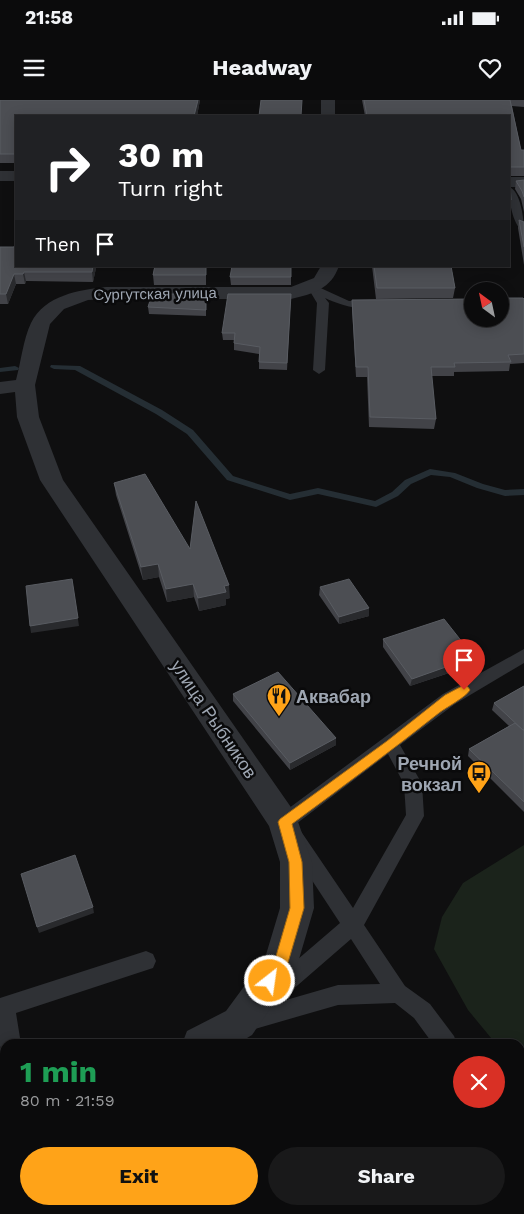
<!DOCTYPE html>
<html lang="en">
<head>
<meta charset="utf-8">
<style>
  :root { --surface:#0b0b0c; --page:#19191a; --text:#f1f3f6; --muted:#9a9b9d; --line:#2b2b2d; --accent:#ffa318 }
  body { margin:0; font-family:"Work Sans",sans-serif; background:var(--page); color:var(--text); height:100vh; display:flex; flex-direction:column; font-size:19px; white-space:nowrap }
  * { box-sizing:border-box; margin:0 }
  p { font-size:16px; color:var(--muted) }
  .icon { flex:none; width:28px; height:28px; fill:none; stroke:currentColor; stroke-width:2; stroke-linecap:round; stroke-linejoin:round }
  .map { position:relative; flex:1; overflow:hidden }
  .side { position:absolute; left:0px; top:939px; width:525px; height:176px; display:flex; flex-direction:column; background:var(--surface); border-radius:15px 15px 0 0; box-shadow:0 2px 12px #0003,0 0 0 1px var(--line) }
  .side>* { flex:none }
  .banner { position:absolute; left:15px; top:15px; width:495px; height:152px; border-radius:0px; box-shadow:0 2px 12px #0003,0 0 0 1px var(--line); background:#202124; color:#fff; overflow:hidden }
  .needle { width:32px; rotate:327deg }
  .controls { position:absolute; left:464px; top:182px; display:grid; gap:10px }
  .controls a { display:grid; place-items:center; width:45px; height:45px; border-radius:50%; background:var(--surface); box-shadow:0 2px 12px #0003,0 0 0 1px var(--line); font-size:25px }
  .pin { position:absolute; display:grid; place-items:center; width:42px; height:42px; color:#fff; margin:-51px -21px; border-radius:50% 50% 50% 0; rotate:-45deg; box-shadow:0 0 5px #0007 }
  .pin .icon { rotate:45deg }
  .me { position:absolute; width:55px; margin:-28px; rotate:30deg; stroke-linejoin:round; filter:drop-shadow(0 0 4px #0008) }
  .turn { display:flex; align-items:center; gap:18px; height:105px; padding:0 20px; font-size:22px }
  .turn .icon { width:65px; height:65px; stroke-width:2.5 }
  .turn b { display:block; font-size:35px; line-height:42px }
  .then { display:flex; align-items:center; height:48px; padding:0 20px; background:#0003; gap:10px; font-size:19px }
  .round { display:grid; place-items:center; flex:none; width:52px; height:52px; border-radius:26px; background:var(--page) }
  .overview { display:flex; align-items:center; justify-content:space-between; height:85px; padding:0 20px }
  h1 { font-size:30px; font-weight:700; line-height:38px; color:#1e9e55 }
  .action { display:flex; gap:10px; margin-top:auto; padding:10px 20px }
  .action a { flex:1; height:58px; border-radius:30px; background:var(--accent); color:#111; font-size:20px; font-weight:700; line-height:58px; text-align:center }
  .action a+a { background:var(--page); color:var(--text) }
  .status { display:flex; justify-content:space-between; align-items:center; height:35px; padding:0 25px; background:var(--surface); direction:ltr }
  .status svg { height:14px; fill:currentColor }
  header { display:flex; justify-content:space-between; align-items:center; height:65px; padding:0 20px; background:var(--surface); font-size:22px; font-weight:700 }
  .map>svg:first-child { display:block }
</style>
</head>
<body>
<div class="status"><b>21:58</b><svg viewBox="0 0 49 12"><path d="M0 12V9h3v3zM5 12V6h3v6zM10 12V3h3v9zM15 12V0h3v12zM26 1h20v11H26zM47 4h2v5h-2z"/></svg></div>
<header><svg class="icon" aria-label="menu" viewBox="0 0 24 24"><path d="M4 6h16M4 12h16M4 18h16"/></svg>Headway<svg class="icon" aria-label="heart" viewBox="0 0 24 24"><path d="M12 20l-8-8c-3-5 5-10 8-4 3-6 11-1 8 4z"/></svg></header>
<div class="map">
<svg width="524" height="1114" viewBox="0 0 524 1114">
  <rect width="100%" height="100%" fill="#0f0f10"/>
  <path fill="#1b231b" d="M 524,745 L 524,976 L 520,972 L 520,944 L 496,944 L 468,910 L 434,849 L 442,817 L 463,783 Z"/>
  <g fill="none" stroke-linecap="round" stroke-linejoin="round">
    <path fill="#252e34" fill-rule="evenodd" d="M 51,265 L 80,266 L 162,310 L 193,330 L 233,376 L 290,394 L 318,388 L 375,401 L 392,392 L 405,380 L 430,369 L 455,373 L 483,384 L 505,390 L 524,389 L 524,395 L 505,396 L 477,388 L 450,377 L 431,375 L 411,384 L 398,396 L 376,407 L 318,394 L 290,400 L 287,399 L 227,380 L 187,334 L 156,314 L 75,270 L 54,269 L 50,267 Z
      M 15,266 L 19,268 L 18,270 L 0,272 L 0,268 Z"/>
    <path fill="#2f3135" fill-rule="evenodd" d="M 509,87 C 521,91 524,120 524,131 C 513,128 508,97 509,87 Z
      M 314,185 L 349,201 L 375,201 L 381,204 C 369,215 338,204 325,198 L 329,203 L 325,270 L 319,274 L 313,270 L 317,203 L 308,188 Z
      M 524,549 L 524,563 L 455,604 L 400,645 L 422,684 L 424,716 L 364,825 L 405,886 L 430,904 L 454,936 L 457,944 L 433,944 L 414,918 L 395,903 L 338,905 L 244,932 L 236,929 L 233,922 L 236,915 L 244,912 L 338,885 L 380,884 L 351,839 L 283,898 L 276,901 L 269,898 L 266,891 L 269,884 L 340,823 L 277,727 L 275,722 L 277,717 L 443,594 ZM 388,654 L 404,684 L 406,715 L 353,808 L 296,724 Z
      M 146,851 L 153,854 L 156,861 L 153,868 L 16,913 L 21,944 L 5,944 L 5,953 L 2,952 L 0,946 L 0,898 Z
      M 520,1033 L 524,1035 L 524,1063 L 520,1061 Z"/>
    <path fill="#2f3135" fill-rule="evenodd" d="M 321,0 L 335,0 L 335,16 L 321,16 Z
      M 0,71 L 16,71 L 16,81 L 0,81 Z
      M 509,77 L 524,77 L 524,87 L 509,87 Z
      M 321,166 L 339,166 C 331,189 313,194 291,199 L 106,199 L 88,200 L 64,209 L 50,224 L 35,285 L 39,317 L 63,380 L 295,713 L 312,762 L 314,808 L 297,866 L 292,877 L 252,935 L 237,944 L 182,944 L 187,931 L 226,911 L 265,858 L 280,808 L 280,762 L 269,726 L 40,380 L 17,317 L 15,292 L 0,294 L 0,282 L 16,280 C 21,262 23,240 31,223 C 45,195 79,190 106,187 L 291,187 L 314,178 Z
      M 5,981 L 5,1019 L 0,1021 L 0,983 Z"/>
  </g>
  <path fill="#424348" d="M 0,0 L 200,0 L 197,16 L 16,16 L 16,63 L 0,63 Z
    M 362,0 L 524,0 L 524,7 L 512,6 L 521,50 L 524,50 L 524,76 L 510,76 L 511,100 L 509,109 L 509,16 L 365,16 Z
    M 524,80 L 524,112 L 521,99 L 515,89 L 516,81 Z
    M 519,120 L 524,122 L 524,165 L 518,128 Z
    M 0,147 L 14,147 L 16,166 L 206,166 L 206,185 L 154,185 L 153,175 L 154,168 L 96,168 L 93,182 L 26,181 L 25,184 L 16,184 L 8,204 L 0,204 Z
    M 291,166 L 291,185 L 231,185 L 230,177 Z
    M 372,166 L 451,166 L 455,188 L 453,198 L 376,199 Z
    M 206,194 L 206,216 L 149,214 L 148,207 Z
    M 291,194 L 287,270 L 259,269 L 259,254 L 234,250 L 234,240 L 223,240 L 222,233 Z
    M 524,199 L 524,263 L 510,264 L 509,271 L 454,272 L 454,276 L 431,276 L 436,319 L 434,329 L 369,327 L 367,277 L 356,277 L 352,209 L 352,200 Z
    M 114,383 L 190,449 L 230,498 L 226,499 L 226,505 L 199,511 L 194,497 L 167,502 L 159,477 L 143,480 L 116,395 Z
    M 320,487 L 369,516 L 339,524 L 319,495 Z
    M 383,539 L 474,557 L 473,565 L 410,586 L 383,547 Z
    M 524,586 L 524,712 L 468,656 L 469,649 L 509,626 L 492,610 L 494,603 Z
    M 233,594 L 336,638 L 336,645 L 290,670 L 233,601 Z"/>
  <path fill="#292a2d" d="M 198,0 L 200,0 L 197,16 L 194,16 Z
    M 93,166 L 96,166 L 96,168 L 93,182 L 92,172 Z
    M 24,172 L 26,181 L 25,184 L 23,174 Z
    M 14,174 L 16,184 L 8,204 L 6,194 Z
    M 158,464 L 159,477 L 143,480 L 141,467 Z
    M 72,479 L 79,526 L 31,533 L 30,526 Z
    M 193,484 L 194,497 L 167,502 L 166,489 Z
    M 229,485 L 230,498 L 226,499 L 226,505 L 199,511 L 198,498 L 224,486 Z
    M 369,508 L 369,516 L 339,524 L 339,517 Z
    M 474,557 L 473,565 L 410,586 L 412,579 Z
    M 336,638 L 336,645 L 290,670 L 290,663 Z
    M 93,807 L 94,813 L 39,833 L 37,827 Z"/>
  <path fill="#4c4e53" stroke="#595c62" d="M 0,0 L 198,0 L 194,16 L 16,16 L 16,54 L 0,54 Z
    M 261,0 L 302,0 L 301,16 L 259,16 Z
    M 364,0 L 510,0 L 521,50 L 524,50 L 524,67 L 509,67 L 511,100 L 509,100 L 509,16 L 367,16 Z
    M 524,80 L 524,97 L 522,91 L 516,81 Z
    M 519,120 L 524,122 L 524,147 Z
    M 16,141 L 16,166 L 93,166 L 92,172 L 24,172 L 23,174 L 14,174 L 6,194 L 0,194 L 0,147 L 14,147 Z
    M 155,166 L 206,166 L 206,175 L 153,175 Z
    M 232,166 L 291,166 L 291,177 L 230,177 Z
    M 374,166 L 451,166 L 455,188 L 377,188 Z
    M 152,194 L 206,194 L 206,210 L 148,207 Z
    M 228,194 L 291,194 L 287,263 L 259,262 L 260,247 L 234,243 L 235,233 L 222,233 Z
    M 500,198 L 523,198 L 524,199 L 524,254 L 508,255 L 511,262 L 454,263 L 455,267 L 431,267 L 436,319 L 370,317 L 368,267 L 356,267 L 352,200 L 472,199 L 472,219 L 500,219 Z
    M 145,374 L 190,449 L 196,401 L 229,485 L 224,486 L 226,492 L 198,498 L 193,484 L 166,489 L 158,464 L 141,467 L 114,383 Z
    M 72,479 L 78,518 L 30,526 L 26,486 Z
    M 349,479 L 369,508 L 339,517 L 320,487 Z
    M 444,519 L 474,557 L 412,579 L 383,539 Z
    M 278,572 L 336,638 L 290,663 L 233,594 Z
    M 524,586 L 524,629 L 523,630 L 494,603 Z
    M 515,623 L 524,631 L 524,702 L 469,649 Z
    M 75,755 L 93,807 L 37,827 L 21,774 Z
    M 217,1110 L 421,1110 L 423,1114 L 218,1114 Z"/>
  <path fill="#ffa318" stroke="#a66a10" d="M 464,585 L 468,587 L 470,590 C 466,597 447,607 439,613 C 391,651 341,688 292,724 L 302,762 L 304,808 L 287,866 L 275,885 L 270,887 L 265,885 L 262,881 L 274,863 L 290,808 L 289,762 L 278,722 L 280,719 L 387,641 L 445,595 Z"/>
  <defs>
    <symbol id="restaurant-pin" viewBox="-11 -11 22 30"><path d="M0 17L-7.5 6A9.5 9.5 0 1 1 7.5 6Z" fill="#ffa318" stroke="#0a0a0b"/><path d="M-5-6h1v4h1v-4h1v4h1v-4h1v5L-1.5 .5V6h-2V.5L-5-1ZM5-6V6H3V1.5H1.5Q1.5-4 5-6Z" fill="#111"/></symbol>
    <symbol id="bus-pin" viewBox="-11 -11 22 30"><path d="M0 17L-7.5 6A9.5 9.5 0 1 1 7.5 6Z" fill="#ffa318" stroke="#0a0a0b"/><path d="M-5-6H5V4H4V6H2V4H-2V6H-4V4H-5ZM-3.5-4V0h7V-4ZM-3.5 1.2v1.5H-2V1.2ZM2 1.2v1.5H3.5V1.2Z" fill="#111"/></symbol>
  </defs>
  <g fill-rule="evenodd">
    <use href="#restaurant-pin" x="265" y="582" width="28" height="38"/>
    <use href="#bus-pin" x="465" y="659" width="28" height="38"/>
  </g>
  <g text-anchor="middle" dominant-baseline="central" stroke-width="5" stroke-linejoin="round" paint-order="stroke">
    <g font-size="15" fill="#9ea6b2" stroke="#0a0a0b">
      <text transform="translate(155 194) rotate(-1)">Сургутская улица</text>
    </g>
    <g font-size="18" font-weight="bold" fill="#9ea6b2" stroke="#0a0a0b" text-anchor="start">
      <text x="296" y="596">Аквабар</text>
      <text x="462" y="663" text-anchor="end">Речной<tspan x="462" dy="21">вокзал</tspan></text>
    </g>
    <g font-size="18" fill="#9ea6b2" stroke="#0a0a0b">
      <text transform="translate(214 619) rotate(56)">улица Рыбников</text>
    </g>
  </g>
</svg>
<div class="controls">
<a><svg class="needle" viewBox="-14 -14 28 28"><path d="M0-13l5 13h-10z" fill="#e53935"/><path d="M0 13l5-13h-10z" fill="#9a9b9d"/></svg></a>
</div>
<div class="pin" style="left:464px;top:590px;background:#d93025"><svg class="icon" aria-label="arrive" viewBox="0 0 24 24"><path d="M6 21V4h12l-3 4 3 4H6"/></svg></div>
<svg class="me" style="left:270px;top:881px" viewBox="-20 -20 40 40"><circle r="17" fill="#ffa318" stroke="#fff" stroke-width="3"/><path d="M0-11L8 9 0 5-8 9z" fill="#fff"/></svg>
<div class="banner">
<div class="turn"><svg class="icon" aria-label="right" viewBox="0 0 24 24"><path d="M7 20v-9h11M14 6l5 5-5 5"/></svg><div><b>30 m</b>Turn right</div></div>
<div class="then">Then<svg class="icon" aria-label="arrive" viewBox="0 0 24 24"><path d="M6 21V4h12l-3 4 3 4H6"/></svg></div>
</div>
<section class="side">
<div class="overview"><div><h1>1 min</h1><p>80 m · 21:59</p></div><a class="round" style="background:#d93025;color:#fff"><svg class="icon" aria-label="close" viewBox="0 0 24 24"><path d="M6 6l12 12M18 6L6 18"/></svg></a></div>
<div class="action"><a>Exit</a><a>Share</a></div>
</section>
</div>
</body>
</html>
